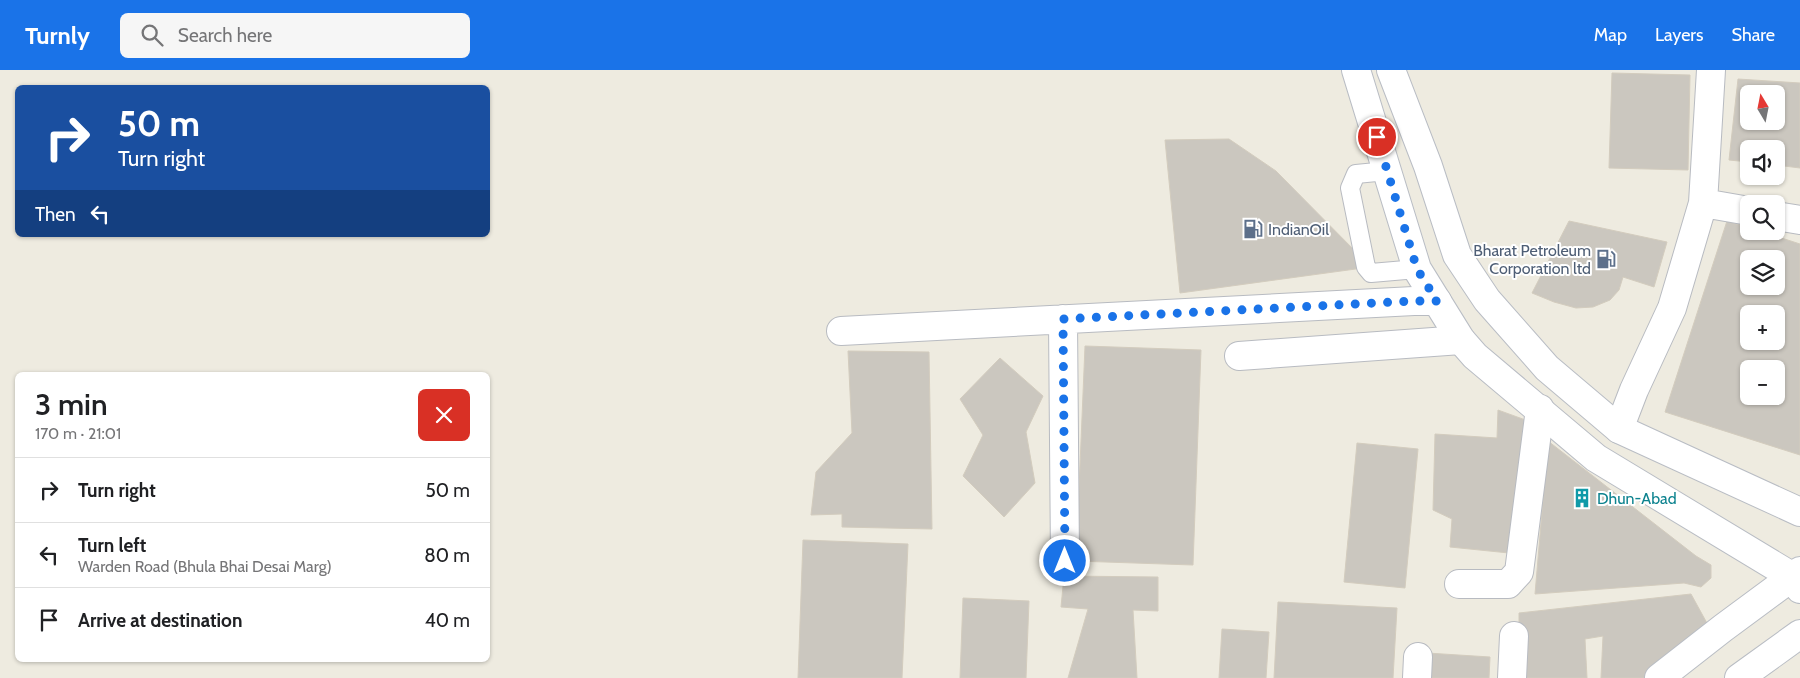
<!DOCTYPE html>
<html lang="en">
<head>
<meta charset="utf-8">
<style>
  :root { --surface:#fff; --page:#f6f6f6; --text:#202124; --muted:#757577; --line:#e0e0e0; --accent:#1a73e8 }
  body { margin:0; font-family:Cabin,sans-serif; background:var(--page); color:var(--text); height:100vh; display:flex; flex-direction:column; font-size:19px; white-space:nowrap }
  * { box-sizing:border-box; margin:0 }
  p { font-size:16px; color:var(--muted) }
  .icon { flex:none; width:28px; height:28px; fill:none; stroke:currentColor; stroke-width:2; stroke-linecap:round; stroke-linejoin:round }
  .map { position:relative; flex:1; overflow:hidden }
  .sheet { position:absolute; left:15px; top:302px; width:475px; height:290px; display:flex; flex-direction:column; background:var(--surface); border-radius:8px; box-shadow:0 1px 4px #0004 }
  .sheet>* { flex:none }
  .hud { position:absolute; left:15px; top:15px; width:475px; height:152px; border-radius:8px; box-shadow:0 1px 4px #0004; background:#1a4fa0; color:#fff; overflow:hidden }
  .needle { width:32px; rotate:350deg }
  .buttons { position:absolute; left:1740px; top:15px; display:grid; gap:10px }
  .buttons a { display:grid; place-items:center; width:45px; height:45px; border-radius:8px; background:var(--surface); box-shadow:0 1px 4px #0004; font-size:25px }
  .pin { position:absolute; display:grid; place-items:center; width:42px; height:42px; color:#fff; margin:-21px; border:2px solid #fff; border-radius:50%; box-shadow:0 1px 5px #0007 }
  .me { position:absolute; width:55px; margin:-28px; rotate:0deg; stroke-linejoin:round; filter:drop-shadow(0 0 4px #0008) }
  .turn { display:flex; align-items:center; gap:18px; height:105px; padding:0 20px; font-size:22px }
  .turn .icon { width:65px; height:65px; stroke-width:2.5 }
  .turn b { display:block; font-size:35px; line-height:42px }
  .then { display:flex; align-items:center; height:48px; padding:0 20px; background:#0003; gap:10px; font-size:19px }
  .round { display:grid; place-items:center; flex:none; width:52px; height:52px; border-radius:8px; background:var(--page) }
  .summary { display:flex; align-items:center; justify-content:space-between; height:85px; padding:0 20px }
  h1 { font-size:30px; font-weight:600; line-height:38px }
  ul { padding:0; list-style:none }
  li { display:flex; align-items:center; gap:15px; height:65px; padding:0 20px; border-top:1px solid var(--line) }
  li div { flex:1 }
  li b { display:block; font-size:19px }
  li em { font-style:normal }
  header { display:flex; align-items:center; gap:30px; box-sizing:border-box; height:70px; padding:0 25px; background:var(--accent); color:#fff }
  header strong { font-size:24px }
  nav { display:flex; gap:28px; margin-inline-start:auto; font-size:18px }
  .search { width:350px; height:45px; background:var(--page); display:flex; align-items:center; gap:12px; box-sizing:border-box; padding:0 18px; border-radius:8px; color:var(--muted); font-size:19px }
  .map>svg:first-child { display:block }
</style>
</head>
<body>
<header>
<strong>Turnly</strong>
<div class="search"><svg class="icon" aria-label="search" viewBox="0 0 24 24"><circle cx="10" cy="10" r="6"/><path d="M15 15l6 6"/></svg>Search here</div>
<nav><a>Map</a><a>Layers</a><a>Share</a></nav>
</header>
<div class="map">
<svg width="1800" height="608" viewBox="0 0 1800 608">
  <rect width="100%" height="100%" fill="#eeebe0"/>
  <path fill="#cbc7bf" stroke="#d3ccbe" fill-rule="evenodd" d="M 1612,3 L 1690,5 L 1688,100 L 1609,98 Z
    M 1738,9 L 1800,13 L 1800,98 L 1776,95 L 1776,79 L 1749,79 L 1749,92 L 1729,90 ZM 1749,24 L 1776,24 L 1776,51 L 1749,51 Z
    M 1229,69 L 1276,101 L 1362,188 L 1363,198 L 1180,223 L 1165,70 Z
    M 1569,151 L 1667,172 L 1654,217 L 1623,207 L 1619,220 L 1610,230 L 1593,237 L 1576,238 L 1554,232 L 1532,223 Z
    M 1727,151 L 1749,158 L 1749,161 L 1760,161 L 1800,174 L 1800,385 L 1665,342 ZM 1749,189 L 1776,189 L 1776,216 L 1749,216 ZM 1749,244 L 1776,244 L 1776,271 L 1749,271 ZM 1749,299 L 1776,299 L 1776,326 L 1749,326 Z
    M 1085,276 L 1201,280 L 1193,495 L 1076,491 Z
    M 848,281 L 929,282 L 932,459 L 842,457 L 842,444 L 811,445 L 816,402 L 852,363 Z
    M 1000,288 L 1043,326 L 1026,362 L 1035,413 L 1004,447 L 963,406 L 983,365 L 960,329 Z
    M 1498,340 L 1531,352 L 1509,483 L 1450,477 L 1452,449 L 1433,440 L 1435,364 L 1497,368 Z
    M 1548,371 L 1696,486 L 1711,495 L 1711,508 L 1701,517 L 1684,513 L 1535,524 Z
    M 1357,373 L 1418,379 L 1405,518 L 1344,512 Z
    M 803,470 L 908,474 L 902,608 L 798,608 Z
    M 1064,506 L 1158,507 L 1158,541 L 1133,540 L 1137,608 L 1068,608 L 1088,539 L 1061,537 Z
    M 1691,524 L 1708,555 L 1646,608 L 1601,608 L 1603,566 L 1585,569 L 1587,608 L 1519,608 L 1519,543 Z
    M 963,528 L 1029,531 L 1026,608 L 960,608 Z
    M 1278,532 L 1397,538 L 1393,608 L 1274,608 Z
    M 1222,559 L 1269,562 L 1266,608 L 1219,608 Z
    M 1427,583 L 1490,587 L 1489,608 L 1426,608 Z"/>
  <g fill="none" stroke-linecap="round" stroke-linejoin="round">
    <defs>
      <path id="lane" d="M 1387,101 L 1356,104 L 1350,118 L 1366,197 L 1371,203 L 1417,199"/>
      <path id="street" d="M 1703,133 L 1749,141
        M 1776,146 L 1800,150
        M 1063,249 L 1065,491
        M 841,261 L 1414,231 L 1437,231
        M 1239,286 L 1461,270
        M 1619,359 L 1634,320 L 1672,238 L 1703,133 L 1711,0
        M 1459,514 L 1508,514 L 1519,502 L 1540,339
        M 1417,608 L 1418,587
        M 1512,608 L 1514,566"/>
      <path id="secondary" d="M 1356,0 L 1417,199 L 1461,270 L 1475,286 L 1596,388 L 1793,507 L 1800,519
        M 1391,0 L 1428,96 L 1457,185 L 1487,230 L 1547,298 L 1619,359 L 1800,442
        M 1659,608 L 1723,558 L 1800,501
        M 1739,608 L 1800,564"/>
    </defs>
    <use href="#lane" stroke="#b8bbc1" stroke-width="20"/>
    <use href="#street" stroke="#b8bbc1" stroke-width="30"/>
    <use href="#secondary" stroke="#b9bdc4" stroke-width="30"/>
    <use href="#lane" stroke="#fff" stroke-width="18"/>
    <use href="#street" stroke="#fff" stroke-width="28"/>
    <use href="#secondary" stroke="#fff" stroke-width="28"/>
  </g>
  <g fill="none" stroke-linecap="round" stroke-linejoin="round">
    <path stroke="#1a73e8" stroke-width="9" stroke-dasharray="0 16.2" d="M 1065,491 L 1063,249 L 1414,231 L 1437,231 L 1417,199 L 1377,67"/>
  </g>
  <defs>
    <symbol id="fuel-bare" viewBox="-9 -9 18 18"><path d="M-5.5-6h7V0h2V4h1.3V-2.5L3-4.5l.8-.8L6-3V5H2.5V1h-1V6h-7ZM-4.2-4.7v3.2H.2V-4.7Z" fill="#5c6f8a" stroke="#fff" stroke-width="2.5" paint-order="stroke"/></symbol>
    <symbol id="building-bare" viewBox="-9 -9 18 18"><path d="M-4-6H4V6H1V3H-1V6H-4ZM-2.5-4.3h1.7v1.8h-1.7ZM.8-4.3h1.7v1.8H.8ZM-2.5-1h1.7V.8h-1.7ZM.8-1h1.7V.8H.8Z" fill="#0f9aa8" stroke="#fff" stroke-width="2.5" paint-order="stroke"/></symbol>
  </defs>
  <g fill-rule="evenodd">
    <use href="#fuel-bare" x="1239" y="145" width="28" height="28"/>
    <use href="#fuel-bare" x="1592" y="175" width="28" height="28"/>
    <use href="#building-bare" x="1568" y="414" width="28" height="28"/>
  </g>
  <g text-anchor="middle" dominant-baseline="central" stroke-width="4" stroke-linejoin="round" paint-order="stroke">
    <g font-size="16" fill="#4e5e75" stroke="#fff" text-anchor="start">
      <text x="1268" y="159">IndianOil</text>
      <text x="1591" y="180" text-anchor="end">Bharat Petroleum<tspan x="1591" dy="18">Corporation ltd</tspan></text>
    </g>
    <g font-size="16" fill="#0d838f" stroke="#fff" text-anchor="start">
      <text x="1597" y="428">Dhun-Abad</text>
    </g>
  </g>
</svg>
<div class="buttons">
<a><svg class="needle" viewBox="-14 -14 28 28"><path d="M0-13l5 13h-10z" fill="#e53935"/><path d="M0 13l5-13h-10z" fill="#757577"/></svg></a>
<a><svg class="icon" aria-label="sound" viewBox="0 0 24 24"><path d="M4 9h4l5-4v14l-5-4H4zM17 9q2 3 0 6"/></svg></a>
<a><svg class="icon" aria-label="search" viewBox="0 0 24 24"><circle cx="10" cy="10" r="6"/><path d="M15 15l6 6"/></svg></a>
<a><svg class="icon" aria-label="layers" viewBox="0 0 24 24"><path d="M12 4l9 5-9 5-9-5zM3 14l9 5 9-5"/></svg></a>
<a>+</a>
<a>−</a>
</div>
<div class="pin" style="left:1377px;top:67px;background:#d93025"><svg class="icon" aria-label="arrive" viewBox="0 0 24 24"><path d="M6 21V4h12l-3 4 3 4H6"/></svg></div>
<svg class="me" style="left:1065px;top:491px" viewBox="-20 -20 40 40"><circle r="17" fill="#1a73e8" stroke="#fff" stroke-width="3"/><path d="M0-11L8 9 0 5-8 9z" fill="#fff"/></svg>
<div class="hud">
<div class="turn"><svg class="icon" aria-label="right" viewBox="0 0 24 24"><path d="M7 20v-9h11M14 6l5 5-5 5"/></svg><div><b>50 m</b>Turn right</div></div>
<div class="then">Then<svg class="icon" aria-label="left" viewBox="0 0 24 24"><path d="M17 20v-9H6M10 6l-5 5 5 5"/></svg></div>
</div>
<section class="sheet">
<div class="summary"><div><h1>3 min</h1><p>170 m · 21:01</p></div><a class="round" style="background:#d93025;color:#fff"><svg class="icon" aria-label="close" viewBox="0 0 24 24"><path d="M6 6l12 12M18 6L6 18"/></svg></a></div>
<ul>
<li><svg class="icon" aria-label="right" viewBox="0 0 24 24"><path d="M7 20v-9h11M14 6l5 5-5 5"/></svg><div><b>Turn right</b></div><em>50 m</em></li>
<li><svg class="icon" aria-label="left" viewBox="0 0 24 24"><path d="M17 20v-9H6M10 6l-5 5 5 5"/></svg><div><b>Turn left</b><p>Warden Road (Bhula Bhai Desai Marg)</p></div><em>80 m</em></li>
<li><svg class="icon" aria-label="arrive" viewBox="0 0 24 24"><path d="M6 21V4h12l-3 4 3 4H6"/></svg><div><b>Arrive at destination</b></div><em>40 m</em></li>
</ul>
</section>
</div>
</body>
</html>
